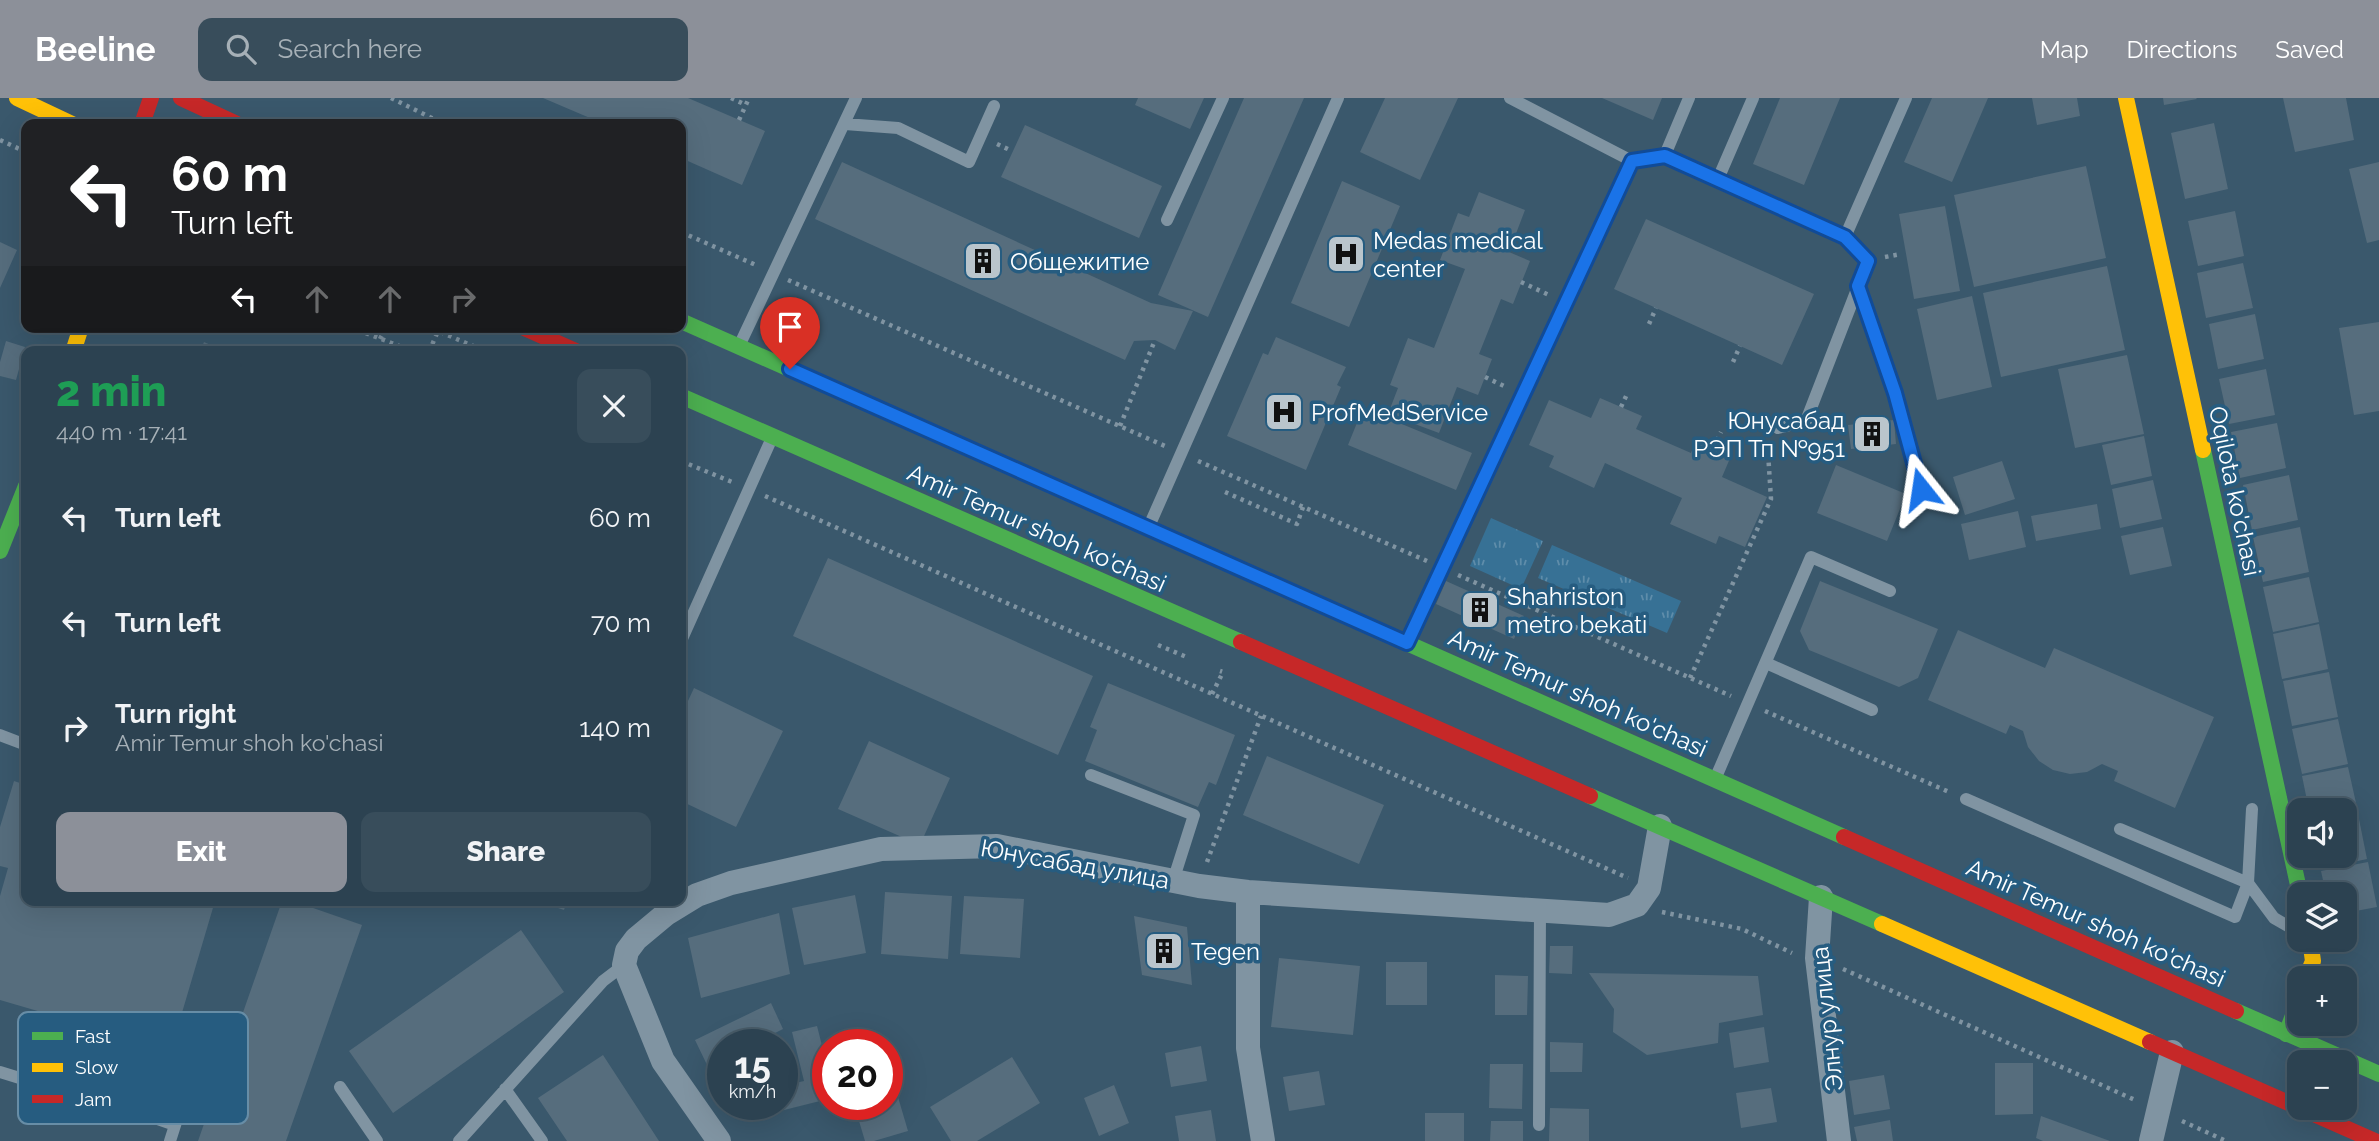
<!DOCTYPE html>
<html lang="en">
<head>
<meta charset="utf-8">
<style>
  :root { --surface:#2c4251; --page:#384d5b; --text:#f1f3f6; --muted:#a6b0b7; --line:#485b68; --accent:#8c9099 }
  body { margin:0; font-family:Raleway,sans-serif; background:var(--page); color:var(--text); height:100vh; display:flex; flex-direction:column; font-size:26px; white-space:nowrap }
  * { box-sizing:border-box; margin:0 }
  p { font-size:23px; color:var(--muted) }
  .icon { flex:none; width:38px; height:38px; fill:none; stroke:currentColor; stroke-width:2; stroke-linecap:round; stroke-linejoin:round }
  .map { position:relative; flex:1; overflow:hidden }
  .drawer { position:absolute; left:21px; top:248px; width:665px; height:560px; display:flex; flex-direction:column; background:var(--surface); border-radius:14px; box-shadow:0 7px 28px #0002,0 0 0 2px var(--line) }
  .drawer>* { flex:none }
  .guide { position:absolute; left:21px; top:21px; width:665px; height:214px; border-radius:14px; box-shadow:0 7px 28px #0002,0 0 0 2px var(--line); background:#202124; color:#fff; overflow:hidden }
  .controls { position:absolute; left:2287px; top:700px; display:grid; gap:14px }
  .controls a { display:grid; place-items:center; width:70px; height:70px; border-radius:14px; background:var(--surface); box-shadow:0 7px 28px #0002,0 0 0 2px var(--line); font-size:35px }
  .speed { position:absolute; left:707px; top:931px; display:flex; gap:14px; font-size:35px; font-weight:700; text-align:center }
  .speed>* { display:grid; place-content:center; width:91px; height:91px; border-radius:50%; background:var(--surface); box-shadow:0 7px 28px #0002,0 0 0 2px var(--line); line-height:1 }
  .speed small { font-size:18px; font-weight:400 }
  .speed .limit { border:10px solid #d22; background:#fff; color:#111 }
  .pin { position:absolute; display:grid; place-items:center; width:60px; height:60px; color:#fff; margin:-72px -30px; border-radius:50% 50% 50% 0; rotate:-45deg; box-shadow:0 0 7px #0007 }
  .pin .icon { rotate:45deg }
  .me { position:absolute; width:77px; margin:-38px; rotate:345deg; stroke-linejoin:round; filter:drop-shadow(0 0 5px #0008) }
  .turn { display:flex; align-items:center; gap:24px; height:147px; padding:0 35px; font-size:32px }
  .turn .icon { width:91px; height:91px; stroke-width:2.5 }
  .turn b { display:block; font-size:49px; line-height:60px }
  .lanes { display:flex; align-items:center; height:66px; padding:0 35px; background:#0003; justify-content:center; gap:35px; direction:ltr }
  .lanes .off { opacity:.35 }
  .round { display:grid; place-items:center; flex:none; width:74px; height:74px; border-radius:14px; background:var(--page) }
  .summary { display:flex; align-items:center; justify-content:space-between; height:119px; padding:0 35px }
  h1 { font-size:42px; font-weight:800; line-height:52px; color:#1e9e55 }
  .action { display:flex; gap:14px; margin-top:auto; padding:14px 35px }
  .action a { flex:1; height:80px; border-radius:14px; background:var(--accent); color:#fff; font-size:28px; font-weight:800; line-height:80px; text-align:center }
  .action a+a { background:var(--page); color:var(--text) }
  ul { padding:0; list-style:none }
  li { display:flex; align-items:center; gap:21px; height:105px; padding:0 35px }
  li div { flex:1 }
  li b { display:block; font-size:26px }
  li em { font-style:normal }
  header { display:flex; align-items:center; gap:42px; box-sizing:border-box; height:98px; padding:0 35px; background:var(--accent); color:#fff }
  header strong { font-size:33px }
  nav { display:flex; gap:38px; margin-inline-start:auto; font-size:24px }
  .search { width:490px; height:63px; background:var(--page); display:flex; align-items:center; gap:18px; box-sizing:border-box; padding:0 24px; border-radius:14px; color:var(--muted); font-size:26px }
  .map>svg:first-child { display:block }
</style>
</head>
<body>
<header>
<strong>Beeline</strong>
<div class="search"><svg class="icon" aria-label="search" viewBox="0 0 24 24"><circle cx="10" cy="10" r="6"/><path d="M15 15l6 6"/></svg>Search here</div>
<nav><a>Map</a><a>Directions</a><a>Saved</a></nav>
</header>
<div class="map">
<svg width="2379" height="1043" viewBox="0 0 2379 1043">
  <defs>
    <pattern id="grass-tufts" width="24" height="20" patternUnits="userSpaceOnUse" patternTransform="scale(1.75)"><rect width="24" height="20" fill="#377195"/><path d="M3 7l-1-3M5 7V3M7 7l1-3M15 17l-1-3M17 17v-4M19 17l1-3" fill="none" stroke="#5f8daa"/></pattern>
  </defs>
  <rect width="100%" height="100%" fill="#3a586c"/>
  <path fill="url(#grass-tufts)" d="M 1491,420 L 1543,443 L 1521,491 L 1470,468 Z
    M 1552,447 L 1681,503 L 1667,535 L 1538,480 Z"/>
  <path fill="#566d7d" d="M 543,0 L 688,0 L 765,33 L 742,87 L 681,60 L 681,26 L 604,26 Z
    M 1138,0 L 1204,0 L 1190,31 L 1135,7 Z
    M 1244,0 L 1304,0 L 1208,219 L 1158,197 Z
    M 1385,0 L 1458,0 L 1420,82 L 1360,54 Z
    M 1602,0 L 1662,0 L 1653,22 Z
    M 1780,0 L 1840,0 L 1804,87 L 1753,66 Z
    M 1932,0 L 1988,0 L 1952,84 L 1904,64 Z
    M 2032,0 L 2077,0 L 2080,18 L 2037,27 Z
    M 2163,0 L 2196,0 L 2197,1 L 2164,7 Z
    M 2283,0 L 2346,0 L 2354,42 L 2295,54 Z
    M 2214,25 L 2228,91 L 2185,101 L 2171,35 Z
    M 1025,27 L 1162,88 L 1139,140 L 1001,79 Z
    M 842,64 L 1151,205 L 1193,213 L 1175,252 L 1155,242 L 1134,243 L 1125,262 L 815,121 Z
    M 2379,64 L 2379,142 L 2367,145 L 2349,71 Z
    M 2086,68 L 2106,160 L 1974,189 L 1954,97 Z
    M 1342,83 L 1400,108 L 1349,229 L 1291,205 Z
    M 1479,94 L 1525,112 L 1509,154 L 1530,163 L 1513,206 L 1501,201 L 1479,256 L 1492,261 L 1478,297 L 1457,289 L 1439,335 L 1388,316 L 1398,290 L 1390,287 L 1408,240 L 1434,250 L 1465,171 L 1440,162 L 1458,115 L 1469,119 Z
    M 1945,108 L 1960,193 L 1914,201 L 1899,116 Z
    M 2235,113 L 2244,158 L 2198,168 L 2188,123 Z
    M 1646,121 L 1814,196 L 1782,267 L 1614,191 Z
    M 0,144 L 17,152 L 0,190 Z
    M 2243,165 L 2253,210 L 2206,220 L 2197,175 Z
    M 2107,168 L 2125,252 L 2001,279 L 1983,195 Z
    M 1972,198 L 1992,289 L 1937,302 L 1917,211 Z
    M 2255,216 L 2264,261 L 2218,271 L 2209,226 Z
    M 2379,224 L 2379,313 L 2354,317 L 2339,230 Z
    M 1276,239 L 1346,269 L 1337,287 L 1341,289 L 1306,372 L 1227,338 L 1263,255 L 1268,257 Z
    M 6,243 L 25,249 L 16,282 L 0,278 L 0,264 Z
    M 204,244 L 226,254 L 200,254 Z
    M 2127,257 L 2144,336 L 2075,350 L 2058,271 Z
    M 2266,271 L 2275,317 L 2229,326 L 2219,281 Z
    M 1600,300 L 1642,318 L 1636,331 L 1691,355 L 1696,342 L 1731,358 L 1722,379 L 1767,399 L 1745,449 L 1719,438 L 1716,446 L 1670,426 L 1682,400 L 1605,365 L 1594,390 L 1549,369 L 1554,358 L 1529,347 L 1549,302 L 1591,320 Z
    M 1363,310 L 1472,355 L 1456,392 L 1348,347 Z
    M 1894,322 L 1896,346 L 1851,351 L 1848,327 Z
    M 2277,325 L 2286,370 L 2240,380 L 2231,334 Z
    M 2144,338 L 2152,378 L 2111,387 L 2102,347 Z
    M 2002,363 L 2015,401 L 1965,417 L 1953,379 Z
    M 1836,367 L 1906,396 L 1887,443 L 1817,415 Z
    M 2289,377 L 2298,422 L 2252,432 L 2243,387 Z
    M 2153,382 L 2162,421 L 2120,430 L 2112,391 Z
    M 2097,406 L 2101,431 L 2036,443 L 2031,418 Z
    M 2018,413 L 2026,449 L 1969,462 L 1961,426 Z
    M 2163,429 L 2172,468 L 2130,477 L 2121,438 Z
    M 2300,429 L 2309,474 L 2263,484 L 2253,439 Z
    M 828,460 L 1093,578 L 1058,657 L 793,538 Z
    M 2309,479 L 2319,524 L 2273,534 L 2263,489 Z
    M 1446,483 L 1524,518 L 1514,541 L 1436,506 Z
    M 1820,483 L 1938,531 L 1918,580 L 1899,589 L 1809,552 L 1800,533 Z
    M 2319,526 L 2328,571 L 2282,581 L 2273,536 Z
    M 1958,532 L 2045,570 L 2054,550 L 2214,619 L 2175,710 L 2114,683 L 2118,673 L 2102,666 L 2087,674 L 2070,676 L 2053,672 L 2039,663 L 2028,649 L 2023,633 L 2010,627 L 2006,636 L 1928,602 Z
    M 2329,574 L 2338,619 L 2292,628 L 2283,583 Z
    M 1108,585 L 1235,637 L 1216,687 L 1209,684 L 1198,709 L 1085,663 L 1097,632 L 1090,629 Z
    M 694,590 L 783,633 L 736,729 L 681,703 L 681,618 Z
    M 2338,621 L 2348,666 L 2302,676 L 2292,631 Z
    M 869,643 L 950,680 L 920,747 L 838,711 Z
    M 1267,658 L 1384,707 L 1359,766 L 1243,717 Z
    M 2348,669 L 2358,714 L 2345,716 L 2345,712 L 2309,712 L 2302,678 Z
    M 14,683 L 26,687 L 26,803 L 215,803 L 171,952 L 0,902 L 0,798 L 8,770 L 0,768 L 0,729 Z
    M 2358,716 L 2367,761 L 2321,771 L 2318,758 L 2345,758 L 2345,719 Z
    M 2368,764 L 2377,809 L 2345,815 L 2345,796 L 2326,796 L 2321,773 Z
    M 885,794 L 952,798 L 948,861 L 881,856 Z
    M 855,797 L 866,855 L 804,867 L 792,810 Z
    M 964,798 L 1024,801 L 1020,860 L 960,856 Z
    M 282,803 L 293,803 L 362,827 L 286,1043 L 198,1043 Z
    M 537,803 L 567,803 L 564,812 Z
    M 779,815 L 790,876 L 701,900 L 688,840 Z
    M 1134,818 L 1187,829 L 1192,887 L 1142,877 Z
    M 521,832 L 564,894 L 393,1015 L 349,953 Z
    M 1550,848 L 1573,848 L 1572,876 L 1549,875 Z
    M 1279,860 L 1360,868 L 1353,937 L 1271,929 Z
    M 1386,864 L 1427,864 L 1427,907 L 1386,907 Z
    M 1589,875 L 1758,878 L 1763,917 L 1719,925 L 1718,945 L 1647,957 L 1613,934 L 1614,911 Z
    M 1495,877 L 1528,878 L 1527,917 L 1495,917 Z
    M 771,905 L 783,931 L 751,947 L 723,947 L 723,1000 L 695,942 Z
    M 817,928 L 828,971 L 828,1001 L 768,1016 L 765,1006 L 782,1006 L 782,988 L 804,983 L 792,934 Z
    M 1764,929 L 1769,964 L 1734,970 L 1729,935 Z
    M 1550,944 L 1583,945 L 1582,974 L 1550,974 Z
    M 1201,948 L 1207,983 L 1171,989 L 1165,955 Z
    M 603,957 L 659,1043 L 567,1043 L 538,1000 Z
    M 1012,959 L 1040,1005 L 977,1043 L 951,1043 L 930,1009 Z
    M 1995,965 L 2033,965 L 2033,1016 L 1995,1017 Z
    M 1490,966 L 1523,966 L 1522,1011 L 1489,1010 Z
    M 1319,973 L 1325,1007 L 1289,1013 L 1283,979 Z
    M 1884,977 L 1890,1011 L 1854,1017 L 1849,983 Z
    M 1114,987 L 1129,1025 L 1099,1038 L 1084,1000 Z
    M 1771,990 L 1777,1024 L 1741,1030 L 1736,995 Z
    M 898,999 L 908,1033 L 874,1043 L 865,1043 L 856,1013 L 876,1006 L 887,1006 L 887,1003 Z
    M 1550,1010 L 1589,1011 L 1589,1043 L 1549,1043 Z
    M 1211,1012 L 1216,1043 L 1179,1043 L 1175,1018 Z
    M 1425,1015 L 1464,1015 L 1464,1043 L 1425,1043 Z
    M 2041,1018 L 2110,1043 L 2043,1043 L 2036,1040 Z
    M 1890,1022 L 1893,1043 L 1857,1043 L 1854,1029 Z
    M 1491,1023 L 1523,1023 L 1523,1043 L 1490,1043 Z"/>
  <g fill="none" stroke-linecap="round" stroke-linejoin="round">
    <path stroke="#8094a2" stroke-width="4.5" stroke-dasharray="3.5 5" stroke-linecap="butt" d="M 391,0 L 444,26
      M 731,0 L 746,7
      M 739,22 L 749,0
      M 0,42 L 26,54
      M 997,46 L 1012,53
      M 681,134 L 758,168
      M 1885,159 L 1901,156
      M 788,182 L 1165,348
      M 1521,184 L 1549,197
      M 1649,226 L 1656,210
      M 350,229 L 415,254
      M 380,241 L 384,233
      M 429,254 L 438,233 L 487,254
      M 1733,264 L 1740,248
      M 1485,279 L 1506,289
      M 1621,309 L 1628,294
      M 1120,328 L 1155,242
      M 1713,350 L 1721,334
      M 681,363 L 732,384
      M 1198,363 L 1427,463
      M 1225,394 L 1297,426 L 1303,409
      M 765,398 L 1628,780
      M 1458,477 L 1731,598
      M 1158,547 L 1189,560
      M 1690,580 L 1771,401 L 1768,354
      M 1212,596 L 1223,574 L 1220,573
      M 1765,613 L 1949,694
      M 1207,764 L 1261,618
      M 1662,814 L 1742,831 L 1792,855
      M 1843,871 L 2135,1002
      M 2182,1023 L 2226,1043"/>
    <path stroke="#8094a2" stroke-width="12" d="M 1510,0 L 1632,63 L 1665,57 L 1718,81 L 1845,139 L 1868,163 L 1806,323 L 1778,330
      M 845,26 L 898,30 L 969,64 L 994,8
      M 1665,57 L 1689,0
      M 1718,81 L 1753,0
      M 1167,122 L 1223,0
      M 1845,139 L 1906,0
      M 1858,188 L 1895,295 L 1921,391
      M 740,246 L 856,0
      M 1150,426 L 1338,0
      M 1408,542 L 1632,63
      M 681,543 L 771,342
      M 1766,565 L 1872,612
      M 0,637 L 26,647
      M 1091,677 L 1194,717 L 1173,783
      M 1716,679 L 1811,459 L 1890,493
      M 1966,701 L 2235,819 L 2248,785 L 2252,711
      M 2120,731 L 2248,785 L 2274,820 L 2300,835
      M 0,974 L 26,982
      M 340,989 L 377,1043
      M 505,991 L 542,1043
      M 92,998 L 175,1027
      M 1539,1027 L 1540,812
      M 170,1043 L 208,924
      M 459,1043 L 603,883 L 624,867"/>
    <path stroke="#8094a2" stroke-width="24" d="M 1248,794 L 1248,950 L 1263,1043
      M 1821,799 L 1817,860 L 1839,1043
      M 719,1043 L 663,963 L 624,867 L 627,853 L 636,841 L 666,816 L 697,797 L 731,785 L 881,751 L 997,748 L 1199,788 L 1248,794 L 1609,817 L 1637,807 L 1649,790 L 1660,728
      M 2151,1043 L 2172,954"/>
    <path stroke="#4caf50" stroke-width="16" d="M 681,223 L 941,338
      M 681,298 L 1241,544
      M 2203,352 L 2300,796
      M 0,453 L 26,388
      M 1355,522 L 1844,739
      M 1590,698 L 1882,826
      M 2236,913 L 2379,976
      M 2286,936 L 2300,899"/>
    <path stroke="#ffc107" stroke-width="16" d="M 17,0 L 72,26
      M 2126,0 L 2203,352
      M 73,254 L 81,229
      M 1882,826 L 2150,944
      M 2306,880 L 2313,863 L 2310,842"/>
    <path stroke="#c62828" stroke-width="16" d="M 181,0 L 237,26
      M 142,26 L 151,0
      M 522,229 L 578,254
      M 941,338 L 1355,522
      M 1241,544 L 1590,698
      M 1844,739 L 2236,913
      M 2150,944 L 2375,1043"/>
  </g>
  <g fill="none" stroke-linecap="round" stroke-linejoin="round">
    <defs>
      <path id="route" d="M 790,271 L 1407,545 L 1632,63 L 1665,58 L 1845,139 L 1868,163 L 1858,188 L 1895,295 L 1921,391"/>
    </defs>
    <use href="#route" stroke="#114b97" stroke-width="18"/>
    <use href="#route" stroke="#1a73e8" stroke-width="12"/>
  </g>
  <defs>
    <symbol id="hospital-square" viewBox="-11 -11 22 22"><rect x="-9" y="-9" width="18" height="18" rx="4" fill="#bac5cc" stroke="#265c80"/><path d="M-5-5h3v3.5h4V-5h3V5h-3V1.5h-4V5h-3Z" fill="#111"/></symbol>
    <symbol id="building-square" viewBox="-11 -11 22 22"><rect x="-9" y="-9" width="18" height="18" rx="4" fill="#bac5cc" stroke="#265c80"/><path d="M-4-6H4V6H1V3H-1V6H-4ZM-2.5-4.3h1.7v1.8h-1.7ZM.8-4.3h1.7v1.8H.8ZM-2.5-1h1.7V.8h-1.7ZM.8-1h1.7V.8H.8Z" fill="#111"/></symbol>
  </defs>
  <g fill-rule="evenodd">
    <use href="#hospital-square" x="1324" y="134" width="44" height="44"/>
    <use href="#building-square" x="961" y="141" width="44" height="44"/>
    <use href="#hospital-square" x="1262" y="292" width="44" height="44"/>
    <use href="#building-square" x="1850" y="314" width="44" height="44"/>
    <use href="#building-square" x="1458" y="490" width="44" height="44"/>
    <use href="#building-square" x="1142" y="831" width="44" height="44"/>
  </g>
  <g text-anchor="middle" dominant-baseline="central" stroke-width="7" stroke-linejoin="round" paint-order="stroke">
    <g font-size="24" fill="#fff" stroke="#265c80" text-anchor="start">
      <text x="1373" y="142">Medas medical<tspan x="1373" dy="28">center</tspan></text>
      <text x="1010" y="163">Общежитие</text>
      <text x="1311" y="314">ProfMedService</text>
      <text x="1845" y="322" text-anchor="end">Юнусабад<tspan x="1845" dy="28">РЭП Тп №951</tspan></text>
      <text x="1507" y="498">Shahriston<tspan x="1507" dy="28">metro bekati</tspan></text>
      <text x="1191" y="853">Tegen</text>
    </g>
    <g font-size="24" fill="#fff" stroke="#265c80">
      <text transform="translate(2235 393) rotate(78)">Oqilota ko'chasi</text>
      <text transform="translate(1037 430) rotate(24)">Amir Temur shoh ko'chasi</text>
      <text transform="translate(1578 595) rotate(24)">Amir Temur shoh ko'chasi</text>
      <text transform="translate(1075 766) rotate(10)">Юнусабад улица</text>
      <text transform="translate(2096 825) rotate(24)">Amir Temur shoh ko'chasi</text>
      <text transform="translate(1827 921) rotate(-96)">Элнур улица</text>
    </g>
  </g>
  <rect x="18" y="914" width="230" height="112" rx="10" fill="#265c80" stroke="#678da6" stroke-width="2"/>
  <rect x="32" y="934" width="31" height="8" fill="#4caf50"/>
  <rect x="32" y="965" width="31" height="9" fill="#ffc107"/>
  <rect x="32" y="997" width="31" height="8" fill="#c62828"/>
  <g font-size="19" fill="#fff">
    <text x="75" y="945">Fast</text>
    <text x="75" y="976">Slow</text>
    <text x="75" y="1008">Jam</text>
  </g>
</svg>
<div class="controls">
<a><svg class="icon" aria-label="sound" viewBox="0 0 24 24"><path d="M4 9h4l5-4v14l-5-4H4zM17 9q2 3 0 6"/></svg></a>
<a><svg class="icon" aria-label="layers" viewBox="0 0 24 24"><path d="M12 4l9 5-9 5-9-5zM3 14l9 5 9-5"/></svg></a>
<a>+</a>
<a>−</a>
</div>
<div class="speed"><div>15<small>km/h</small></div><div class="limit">20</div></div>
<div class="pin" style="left:790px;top:271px;background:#d93025"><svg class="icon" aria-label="arrive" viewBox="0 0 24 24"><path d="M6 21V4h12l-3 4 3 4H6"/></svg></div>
<svg class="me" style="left:1921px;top:391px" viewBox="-20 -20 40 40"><path d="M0-17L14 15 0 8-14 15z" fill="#1a73e8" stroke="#fff" stroke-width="4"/></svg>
<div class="guide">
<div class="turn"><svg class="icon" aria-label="left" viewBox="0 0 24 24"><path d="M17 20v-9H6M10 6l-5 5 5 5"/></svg><div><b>60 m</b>Turn left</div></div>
<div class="lanes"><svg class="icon" aria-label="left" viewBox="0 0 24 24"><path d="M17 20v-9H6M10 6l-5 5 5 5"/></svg><svg class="icon off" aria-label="ahead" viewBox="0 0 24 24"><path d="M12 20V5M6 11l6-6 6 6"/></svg><svg class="icon off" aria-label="ahead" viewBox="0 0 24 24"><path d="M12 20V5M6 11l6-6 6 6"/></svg><svg class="icon off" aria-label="right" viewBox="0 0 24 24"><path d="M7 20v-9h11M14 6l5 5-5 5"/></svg></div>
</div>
<section class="drawer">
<div class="summary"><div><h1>2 min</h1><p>440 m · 17:41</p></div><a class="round"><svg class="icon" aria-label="close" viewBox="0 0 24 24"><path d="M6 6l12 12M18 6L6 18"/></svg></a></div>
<ul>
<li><svg class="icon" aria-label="left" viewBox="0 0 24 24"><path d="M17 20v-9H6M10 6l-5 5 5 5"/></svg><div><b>Turn left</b></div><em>60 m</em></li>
<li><svg class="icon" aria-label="left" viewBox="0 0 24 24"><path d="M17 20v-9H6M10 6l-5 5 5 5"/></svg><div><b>Turn left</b></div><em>70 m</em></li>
<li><svg class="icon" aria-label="right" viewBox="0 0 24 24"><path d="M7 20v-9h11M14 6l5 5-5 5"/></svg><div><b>Turn right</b><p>Amir Temur shoh ko'chasi</p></div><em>140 m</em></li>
</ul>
<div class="action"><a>Exit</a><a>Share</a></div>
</section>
</div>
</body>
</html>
